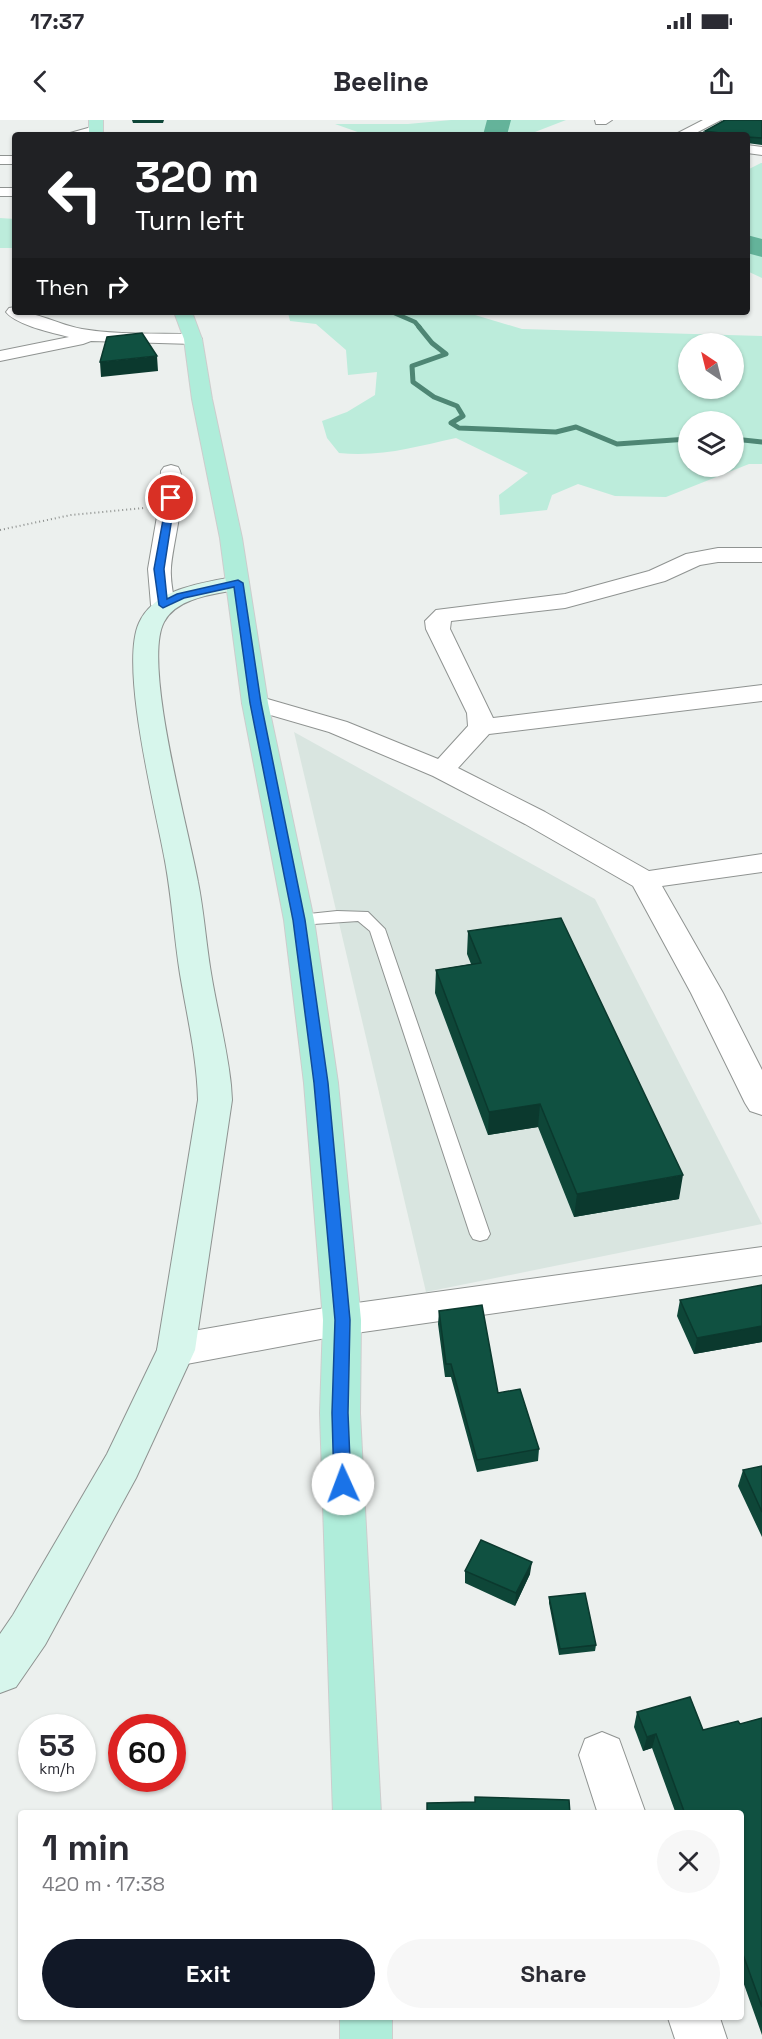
<!DOCTYPE html>
<html lang="en">
<head>
<meta charset="utf-8">
<style>
  :root { --surface:#fff; --page:#f7f7f7; --text:#2b2b33; --muted:#7c7c81; --accent:#111827 }
  body { margin:0; font-family:"Space Grotesk",sans-serif; background:var(--page); color:var(--text); height:100vh; display:flex; flex-direction:column; font-size:22px; white-space:nowrap }
  * { box-sizing:border-box; margin:0 }
  p { font-size:20px; color:var(--muted) }
  .icon { flex:none; width:33px; height:33px; fill:none; stroke:currentColor; stroke-width:2; stroke-linecap:round; stroke-linejoin:round }
  .map { position:relative; flex:1; overflow:hidden }
  .drawer { position:absolute; left:18px; top:1690px; width:726px; height:210px; display:flex; flex-direction:column; background:var(--surface); border-radius:6px; box-shadow:0 2px 4px #0004 }
  .drawer>* { flex:none }
  .banner { position:absolute; left:12px; top:12px; width:738px; height:183px; border-radius:6px; box-shadow:0 2px 4px #0004; background:#202124; color:#fff; overflow:hidden }
  .needle { width:39px; rotate:325deg }
  .buttons { position:absolute; left:678px; top:213px; display:grid; gap:12px }
  .buttons a { display:grid; place-items:center; width:66px; height:66px; border-radius:50%; background:var(--surface); box-shadow:0 2px 4px #0004; font-size:30px }
  .speed { position:absolute; left:18px; top:1594px; display:flex; gap:12px; font-size:30px; font-weight:700; text-align:center }
  .speed>* { display:grid; place-content:center; width:78px; height:78px; border-radius:50%; background:var(--surface); box-shadow:0 2px 4px #0004; line-height:1 }
  .speed small { font-size:15px; font-weight:400 }
  .speed .limit { border:9px solid #d22; background:#fff; color:#111 }
  .pin { position:absolute; display:grid; place-items:center; width:51px; height:51px; color:#fff; margin:-26px; border:3px solid #fff; border-radius:50%; box-shadow:0 2px 6px #0007 }
  .me { position:absolute; width:66px; margin:-33px; rotate:358deg; stroke-linejoin:round; filter:drop-shadow(0 0 4px #0008) }
  .turn { display:flex; align-items:center; gap:21px; height:126px; padding:0 24px; font-size:27px }
  .turn .icon { width:78px; height:78px; stroke-width:2.5 }
  .turn b { display:block; font-size:42px; line-height:51px }
  .then { display:flex; align-items:center; height:57px; padding:0 24px; background:#0003; gap:12px; font-size:22px }
  .round { display:grid; place-items:center; flex:none; width:63px; height:63px; border-radius:32px; background:var(--page) }
  .overview { display:flex; align-items:center; justify-content:space-between; height:102px; padding:0 24px }
  h1 { font-size:36px; font-weight:600; line-height:45px }
  .cta { display:flex; gap:12px; margin-top:auto; padding:12px 24px }
  .cta a { flex:1; height:69px; border-radius:36px; background:var(--accent); color:#fff; font-size:24px; font-weight:600; line-height:69px; text-align:center }
  .cta a+a { background:var(--page); color:var(--text) }
  .status { display:flex; justify-content:space-between; align-items:center; height:42px; padding:0 30px; background:var(--surface); direction:ltr }
  .status svg { height:16px; fill:currentColor }
  header { display:flex; justify-content:space-between; align-items:center; height:78px; padding:0 24px; background:var(--surface); font-size:27px; font-weight:600 }
  .map>svg:first-child { display:block }
</style>
</head>
<body>
<div class="status"><b>17:37</b><svg viewBox="0 0 49 12"><path d="M0 12V9h3v3zM5 12V6h3v6zM10 12V3h3v9zM15 12V0h3v12zM26 1h20v11H26zM47 4h2v5h-2z"/></svg></div>
<header><svg class="icon" aria-label="back" viewBox="0 0 24 24"><path d="M15 5l-7 7 7 7"/></svg>Beeline<svg class="icon" aria-label="share" viewBox="0 0 24 24"><path d="M12 15V3M7 8l5-5 5 5M5 13v7h14v-7"/></svg></header>
<div class="map">
<svg width="762" height="1919" viewBox="0 0 762 1919">
  <rect width="100%" height="100%" fill="#ecf0ee"/>
  <path fill="#d9e5e0" d="M 294,612 L 595,779 L 762,1104 L 426,1172 Z"/>
  <path fill="#bcecdb" fill-rule="evenodd" d="M 451,0 L 566,0 L 535,12 L 538,15 L 366,15 L 335,4 L 408,4 Z
    M 761,43 L 762,43 L 762,158 L 747,151 L 747,50 Z
    M 0,98 L 15,99 L 15,128 L 0,128 Z
    M 465,192 L 522,209 L 762,216 L 762,344 L 749,344 L 666,377 L 615,376 L 578,364 L 552,375 L 547,390 L 500,395 L 499,375 L 528,353 L 456,318 C 415,327 382,337 339,333 L 327,318 L 322,301 L 347,292 L 375,275 L 377,252 L 348,255 L 346,230 L 316,204 L 290,201 L 288,193 ZM 688,224 L 734,224 L 734,268 L 688,268 ZM 688,302 L 734,302 L 734,346 L 688,346 Z"/>
  <g fill="none" stroke-linecap="round" stroke-linejoin="round">
    <path stroke="#4e8674" stroke-width="4.5" d="M 392,192 L 415,202 L 420,208"/>
    <path stroke="#4e8674" stroke-width="5" d="M 419,207 L 432,223 L 446,234 L 412,246 L 413,262 L 434,277 L 457,286 L 463,296 L 451,303 L 459,308 L 556,312 L 576,307 L 617,324 L 688,319
      M 734,319 L 762,322"/>
    <path fill="#64b39a" fill-rule="evenodd" d="M 487,0 L 511,0 L 507,15 L 483,15 Z
      M 747,115 L 762,119 L 762,137 L 747,133 Z"/>
    <defs>
      <path id="lane" d="M 95,6 L 98,10 L 76,15 L 63,15 Z
        M 337,791 L 368,792 L 385,809 L 490,1114 L 487,1119 L 480,1121 L 473,1119 L 470,1114 L 370,811 L 358,801 L 299,805 L 291,800 L 299,795 Z"/>
      <path id="street" d="M 595,0 L 612,0 L 606,4 L 596,4 Z
        M 703,0 L 721,0 L 692,15 L 674,15 Z
        M 747,25 L 762,27 L 762,35 L 747,33 Z
        M 0,36 L 15,36 L 15,44 L 0,44 Z
        M 0,68 L 15,68 L 15,76 L 0,76 Z
        M 15,187 L 15,192 C 38,192 59,205 82,209 C 118,215 156,213 193,214 L 199,215 L 202,219 L 199,223 L 193,224 L 91,221 L 83,224 L 0,241 L 0,231 L 69,217 C 53,213 16,205 6,192 L 9,188 Z
        M 171,345 L 178,347 C 190,364 172,425 171,448 C 170,460 173,473 175,485 L 171,490 L 163,492 L 155,490 L 151,485 L 148,449 L 160,379 L 161,351 L 164,347 Z
        M 718,428 L 762,428 L 762,442 L 718,442 L 700,445 L 665,461 L 565,488 L 451,501 L 450,509 L 493,598 L 762,565 L 762,581 L 489,614 L 458,648 L 545,692 L 649,751 L 762,734 L 762,752 L 662,766 L 723,873 L 762,950 L 762,995 L 750,991 L 745,983 L 691,873 L 633,766 L 525,704 L 433,656 L 329,612 L 246,588 L 242,583 L 246,578 L 255,575 L 264,578 L 347,602 L 438,639 L 468,606 L 467,593 L 426,509 L 425,501 L 436,490 L 565,474 L 649,451 L 686,434 Z
        M 762,1127 L 762,1155 L 342,1215 L 176,1246 L 162,1241 L 157,1230 L 162,1219 L 176,1214 L 342,1185 Z
        M 602,1612 L 619,1619 L 646,1694 L 598,1694 L 579,1635 L 585,1619 Z
        M 668,1898 L 720,1898 L 727,1919 L 675,1919 Z"/>
      <path id="secondary" d="M 238,456 L 246,458 L 249,463 L 246,468 C 221,474 178,475 164,502 C 142,543 189,711 198,762 C 204,792 206,823 211,853 C 217,890 227,927 231,965 L 232,980 L 195,1230 L 136,1358 L 45,1525 L 16,1567 L 0,1573 L 0,1514 L 13,1495 L 107,1334 L 157,1230 L 198,980 C 197,937 187,896 180,854 C 174,816 172,779 165,741 C 156,690 119,547 139,503 C 155,467 204,463 238,456 Z"/>
      <path id="primary" d="M 89,0 L 103,0 L 103,15 L 89,15 Z
        M 174,192 L 192,192 L 202,219 L 212,279 L 242,418 L 268,583 L 314,800 L 338,963 L 361,1200 L 360,1293 L 381,1694 L 333,1694 L 320,1293 L 323,1200 L 304,963 L 284,800 L 242,583 L 220,418 L 192,279 L 184,219 Z
        M 340,1898 L 392,1898 L 392,1919 L 340,1919 Z"/>
    </defs>
    <use href="#lane" stroke="#8f9391" stroke-width="2"/>
    <use href="#street" stroke="#8f9391" stroke-width="2"/>
    <use href="#secondary" stroke="#8f9391" stroke-width="2"/>
    <use href="#primary" stroke="#cdcdcd" stroke-width="2"/>
    <path stroke="#8c8f8d" stroke-width="2" stroke-dasharray="1 3" stroke-linecap="butt" d="M 0,410 L 71,395 L 144,388"/>
    <use href="#lane" fill="#fff" fill-rule="evenodd"/>
    <use href="#street" fill="#fff" fill-rule="evenodd"/>
    <use href="#secondary" fill="#d7f6ec" fill-rule="evenodd"/>
    <use href="#primary" fill="#afedda" fill-rule="evenodd"/>
  </g>
  <path fill="#0e4638" d="M 132,0 L 164,0 L 163,3 L 133,3 Z
    M 762,0 L 762,25 L 747,23 L 747,15 L 705,15 L 705,11 Z
    M 468,811 L 679,1079 L 574,1097 L 538,1007 L 488,1015 L 435,873 L 436,850 L 471,844 L 467,834 Z
    M 762,1165 L 762,1222 L 694,1234 L 677,1196 L 680,1180 Z
    M 439,1191 L 498,1273 L 539,1329 L 538,1341 L 477,1352 L 451,1257 L 445,1257 L 438,1204 Z
    M 762,1346 L 762,1417 L 738,1366 L 743,1350 Z
    M 465,1451 L 530,1454 L 515,1486 L 465,1463 Z
    M 549,1477 L 596,1525 L 595,1531 L 559,1535 L 549,1483 Z
    M 637,1592 L 703,1610 L 740,1604 L 762,1598 L 762,1915 L 741,1856 L 741,1694 L 676,1694 L 652,1628 L 643,1631 L 634,1607 Z"/>
  <path fill="#0b392e" d="M 157,236 L 158,251 L 101,257 L 100,242 Z
    M 540,984 L 538,1007 L 488,1015 L 489,992 Z
    M 683,1055 L 679,1079 L 574,1097 L 577,1074 Z
    M 762,1206 L 762,1222 L 694,1234 L 697,1218 Z
    M 532,1442 L 530,1454 L 515,1486 L 516,1473 Z
    M 656,1614 L 652,1628 L 643,1631 L 647,1617 Z"/>
  <path fill="#105141" stroke="#0b392e" stroke-width="1.5" d="M 725,0 L 762,0 L 762,18 L 747,17 L 747,15 L 735,15 L 705,11 Z
    M 142,213 L 157,236 L 100,242 L 107,217 Z
    M 561,798 L 683,1055 L 577,1074 L 540,984 L 489,992 L 436,850 L 481,843 L 468,811 Z
    M 762,1165 L 762,1206 L 697,1218 L 680,1180 Z
    M 482,1185 L 498,1273 L 520,1269 L 539,1329 L 477,1340 L 451,1244 L 446,1244 L 439,1191 Z
    M 762,1346 L 762,1392 L 743,1350 Z
    M 481,1420 L 532,1442 L 516,1473 L 465,1451 Z
    M 585,1473 L 596,1525 L 560,1529 L 549,1477 Z
    M 690,1577 L 703,1610 L 738,1601 L 740,1604 L 762,1598 L 762,1887 L 741,1829 L 741,1694 L 685,1694 L 656,1614 L 647,1617 L 637,1592 Z
    M 475,1677 L 569,1680 L 570,1694 L 427,1694 L 427,1683 L 475,1682 Z"/>
  <path fill="#1a73e8" stroke="#114b97" stroke-width="1.5" d="M 171,376 L 175,378 L 164,449 L 167,479 L 177,474 L 238,460 L 243,463 L 261,583 L 305,800 L 328,963 L 350,1200 L 348,1293 L 351,1364 L 349,1369 L 343,1371 L 337,1369 L 334,1364 L 332,1293 L 335,1200 L 314,963 L 293,800 L 250,583 L 234,467 L 184,478 L 163,488 L 159,485 L 154,449 L 167,378 Z"/>
</svg>
<div class="buttons">
<a><svg class="needle" viewBox="-14 -14 28 28"><path d="M0-13l5 13h-10z" fill="#e53935"/><path d="M0 13l5-13h-10z" fill="#7c7c81"/></svg></a>
<a><svg class="icon" aria-label="layers" viewBox="0 0 24 24"><path d="M12 4l9 5-9 5-9-5zM3 14l9 5 9-5"/></svg></a>
</div>
<div class="speed"><div>53<small>km/h</small></div><div class="limit">60</div></div>
<div class="pin" style="left:171px;top:378px;background:#d93025"><svg class="icon" aria-label="arrive" viewBox="0 0 24 24"><path d="M6 21V4h12l-3 4 3 4H6"/></svg></div>
<svg class="me" style="left:343px;top:1364px" viewBox="-20 -20 40 40"><circle r="19" fill="#fff"/><path d="M0-13L10 11 0 6-10 11z" fill="#1a73e8"/></svg>
<div class="banner">
<div class="turn"><svg class="icon" aria-label="left" viewBox="0 0 24 24"><path d="M17 20v-9H6M10 6l-5 5 5 5"/></svg><div><b>320 m</b>Turn left</div></div>
<div class="then">Then<svg class="icon" aria-label="right" viewBox="0 0 24 24"><path d="M7 20v-9h11M14 6l5 5-5 5"/></svg></div>
</div>
<section class="drawer">
<div class="overview"><div><h1>1 min</h1><p>420 m · 17:38</p></div><a class="round"><svg class="icon" aria-label="close" viewBox="0 0 24 24"><path d="M6 6l12 12M18 6L6 18"/></svg></a></div>
<div class="cta"><a>Exit</a><a>Share</a></div>
</section>
</div>
</body>
</html>
